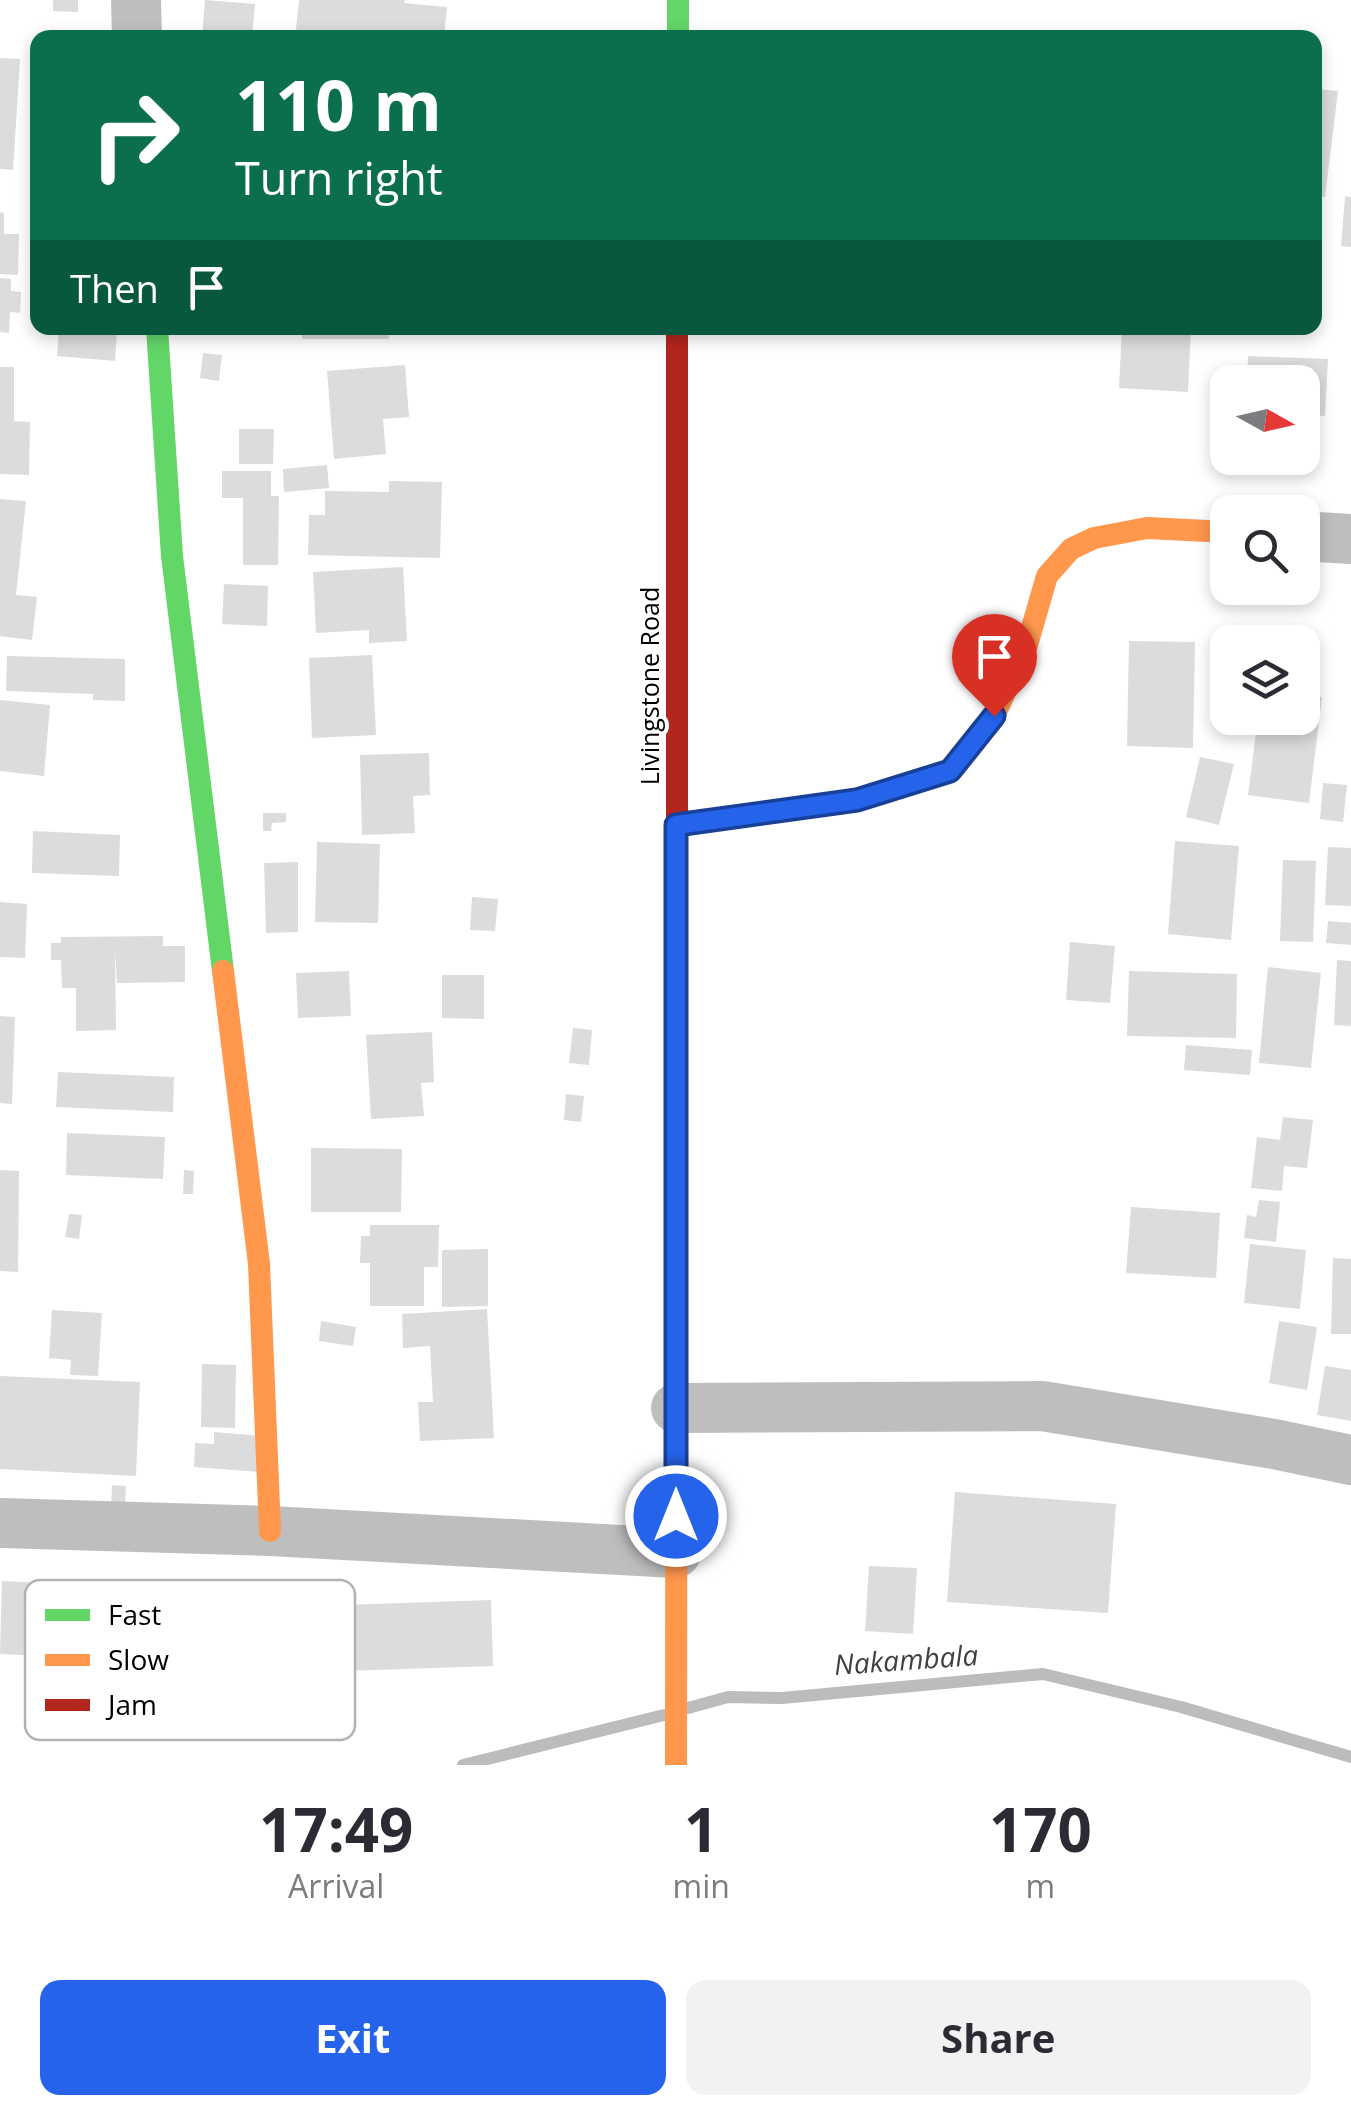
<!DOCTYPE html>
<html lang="en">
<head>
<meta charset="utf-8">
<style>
  :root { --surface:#fff; --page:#f2f2f3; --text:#2b2b33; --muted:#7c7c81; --accent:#2563eb }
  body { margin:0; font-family:"Open Sans",sans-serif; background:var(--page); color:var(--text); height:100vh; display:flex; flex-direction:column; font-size:38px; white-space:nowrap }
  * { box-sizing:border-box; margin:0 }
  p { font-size:32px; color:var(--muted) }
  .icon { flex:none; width:55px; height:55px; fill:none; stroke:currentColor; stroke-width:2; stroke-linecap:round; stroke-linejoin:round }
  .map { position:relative; height:1765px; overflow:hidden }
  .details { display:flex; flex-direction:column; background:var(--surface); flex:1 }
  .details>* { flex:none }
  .top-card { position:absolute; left:30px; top:30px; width:1292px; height:305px; border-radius:20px; box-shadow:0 5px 15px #0003; background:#0b6e4f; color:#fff; overflow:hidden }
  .needle { width:65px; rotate:98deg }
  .tools { position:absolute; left:1210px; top:365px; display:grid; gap:20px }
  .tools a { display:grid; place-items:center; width:110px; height:110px; border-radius:20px; background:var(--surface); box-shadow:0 5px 15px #0003; font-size:50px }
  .pin { position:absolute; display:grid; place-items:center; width:85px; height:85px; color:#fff; margin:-102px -42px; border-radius:50% 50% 50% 0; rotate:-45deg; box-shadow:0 0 10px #0007 }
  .pin .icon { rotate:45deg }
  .me { position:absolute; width:110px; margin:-55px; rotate:0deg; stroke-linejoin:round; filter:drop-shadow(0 0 8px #0008) }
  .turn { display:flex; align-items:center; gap:35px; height:210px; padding:0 40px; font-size:45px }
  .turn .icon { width:130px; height:130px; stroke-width:2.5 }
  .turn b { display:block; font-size:70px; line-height:85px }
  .then { display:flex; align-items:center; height:95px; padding:0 40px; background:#0003; gap:20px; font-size:38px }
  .eta { display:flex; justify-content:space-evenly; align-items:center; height:170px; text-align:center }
  .eta b { font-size:60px; font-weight:700; line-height:70px }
  .action { display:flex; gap:20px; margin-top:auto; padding:20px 40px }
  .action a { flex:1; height:115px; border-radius:20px; background:var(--accent); color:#fff; font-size:40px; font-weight:700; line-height:115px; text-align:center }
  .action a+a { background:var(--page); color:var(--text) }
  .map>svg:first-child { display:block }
</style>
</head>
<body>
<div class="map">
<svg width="1351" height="1765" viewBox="0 0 1351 1765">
  <rect width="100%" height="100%" fill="#fff"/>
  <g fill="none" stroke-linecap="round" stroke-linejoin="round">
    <path stroke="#bcbcbc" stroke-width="12" d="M 688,1708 L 728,1697 L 782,1698 L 1043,1674 L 1181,1707 L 1351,1757
      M 463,1765 L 664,1715"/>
  </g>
  <path fill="#dcdcdc" d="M 53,0 L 78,0 L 78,12 L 53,11 Z
    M 205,0 L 255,4 L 252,38 L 202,38 Z
    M 299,0 L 405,0 L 404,3 L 447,7 L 444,38 L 295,38 Z
    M 0,58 L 20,59 L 13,170 L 0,169 Z
    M 1315,89 L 1338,91 L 1325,197 L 1315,196 Z
    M 1345,196 L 1351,197 L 1351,247 L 1341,246 Z
    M 0,212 L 4,213 L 4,234 L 19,234 L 18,275 L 0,274 Z
    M 0,278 L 11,279 L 11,291 L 21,292 L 20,313 L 10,312 L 9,333 L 0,332 Z
    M 59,328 L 117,330 L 115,361 L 57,356 Z
    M 241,328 L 277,328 L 277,332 L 241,332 Z
    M 302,328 L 389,328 L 389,339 L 302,339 Z
    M 1122,328 L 1191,328 L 1188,392 L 1119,388 Z
    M 203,353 L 222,355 L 219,381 L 200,378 Z
    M 1248,356 L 1328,359 L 1325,416 L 1302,415 L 1302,382 L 1247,382 Z
    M 405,365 L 409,417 L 383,419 L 386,454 L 334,459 L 327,371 Z
    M 0,367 L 14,367 L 14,421 L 30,422 L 29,475 L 0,474 Z
    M 239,429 L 274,429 L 273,464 L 239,464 Z
    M 327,465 L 329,488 L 284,492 L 283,469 Z
    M 222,471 L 271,471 L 271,496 L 279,496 L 278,565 L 243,565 L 243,498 L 222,498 Z
    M 389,481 L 442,482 L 440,558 L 308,555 L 309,515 L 325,515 L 325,491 L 389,492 Z
    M 0,499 L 26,501 L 16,595 L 37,597 L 32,640 L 0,636 Z
    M 403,567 L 407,641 L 369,643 L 369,630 L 316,633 L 313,572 Z
    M 224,584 L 268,586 L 267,626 L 222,624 Z
    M 1129,641 L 1195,642 L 1193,748 L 1127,746 Z
    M 372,655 L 376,735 L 312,738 L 309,658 Z
    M 7,656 L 125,659 L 125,701 L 93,700 L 93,694 L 6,691 Z
    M 1302,695 L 1322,697 L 1309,803 L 1248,795 L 1258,718 L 1302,718 Z
    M 0,700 L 50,705 L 44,776 L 0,771 Z
    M 429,753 L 430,795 L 413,796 L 415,833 L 362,835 L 360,755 Z
    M 1200,757 L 1234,764 L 1219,825 L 1186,817 Z
    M 1323,783 L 1347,785 L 1343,822 L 1320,819 Z
    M 263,813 L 286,813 L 286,822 L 272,823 L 271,831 L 263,831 Z
    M 33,831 L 120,835 L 119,876 L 32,873 Z
    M 1175,841 L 1239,846 L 1231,940 L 1168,934 Z
    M 317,842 L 380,844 L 378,923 L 315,922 Z
    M 1328,847 L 1351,848 L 1351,906 L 1325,905 Z
    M 1283,860 L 1316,861 L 1313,942 L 1280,941 Z
    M 298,862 L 298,932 L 266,933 L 264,863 Z
    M 472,897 L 498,899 L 495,931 L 470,930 Z
    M 0,902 L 27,904 L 25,958 L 0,957 Z
    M 1328,921 L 1351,923 L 1351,945 L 1326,943 Z
    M 163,936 L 163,946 L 185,946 L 185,982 L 117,983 L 115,950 L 116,1030 L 76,1031 L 76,988 L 62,988 L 61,960 L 51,960 L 51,943 L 61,943 L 61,937 Z
    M 1070,942 L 1115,946 L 1110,1003 L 1066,1000 Z
    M 1337,960 L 1351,961 L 1351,1026 L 1334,1025 Z
    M 1268,967 L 1321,973 L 1311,1068 L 1259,1063 Z
    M 349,971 L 351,1016 L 298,1018 L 296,973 Z
    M 1129,971 L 1237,974 L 1236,1038 L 1127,1036 Z
    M 442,975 L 484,975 L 484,1019 L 442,1018 Z
    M 0,1016 L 15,1017 L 12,1104 L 0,1103 Z
    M 573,1028 L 592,1030 L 589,1065 L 569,1063 Z
    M 432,1032 L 434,1082 L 421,1083 L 424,1116 L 371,1119 L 366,1035 Z
    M 1186,1045 L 1252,1050 L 1250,1075 L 1184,1070 Z
    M 58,1072 L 174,1077 L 173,1112 L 56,1107 Z
    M 566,1094 L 584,1096 L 581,1122 L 564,1120 Z
    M 1283,1117 L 1313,1120 L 1307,1168 L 1284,1166 L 1282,1191 L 1251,1188 L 1257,1137 L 1280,1140 Z
    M 67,1133 L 165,1137 L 163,1179 L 66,1175 Z
    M 311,1148 L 402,1149 L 401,1212 L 311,1212 Z
    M 0,1170 L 19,1171 L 18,1272 L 0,1271 Z
    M 184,1170 L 194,1171 L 193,1194 L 183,1194 Z
    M 1259,1200 L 1280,1202 L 1276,1242 L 1244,1238 L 1247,1215 L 1256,1217 Z
    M 1131,1207 L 1220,1213 L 1216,1278 L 1126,1273 Z
    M 69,1214 L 82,1215 L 79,1239 L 65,1237 Z
    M 370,1225 L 439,1225 L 438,1267 L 424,1267 L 424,1306 L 370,1306 L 370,1263 L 360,1263 L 361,1236 L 370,1236 Z
    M 1250,1244 L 1306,1250 L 1300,1309 L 1244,1303 Z
    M 488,1249 L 488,1306 L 442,1307 L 442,1250 Z
    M 1333,1258 L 1351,1259 L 1351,1334 L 1331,1334 Z
    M 487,1309 L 494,1438 L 420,1441 L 418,1402 L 433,1402 L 430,1346 L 403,1348 L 402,1314 Z
    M 52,1310 L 102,1313 L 98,1376 L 70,1375 L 71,1360 L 49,1358 Z
    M 321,1321 L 356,1327 L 353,1346 L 319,1341 Z
    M 1279,1321 L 1317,1327 L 1307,1390 L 1269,1383 Z
    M 202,1364 L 236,1365 L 235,1428 L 201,1427 Z
    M 1325,1366 L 1351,1370 L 1351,1421 L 1317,1415 Z
    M 0,1376 L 140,1382 L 136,1476 L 0,1469 Z
    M 214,1432 L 262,1436 L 259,1472 L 194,1467 L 195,1443 L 214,1444 Z
    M 112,1485 L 126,1486 L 125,1509 L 111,1509 Z
    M 955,1492 L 1116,1504 L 1108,1613 L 947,1602 Z
    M 869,1566 L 917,1568 L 913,1634 L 865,1631 Z
    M 2,1581 L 189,1590 L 185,1663 L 0,1654 Z
    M 491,1600 L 493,1666 L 193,1676 L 191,1610 Z"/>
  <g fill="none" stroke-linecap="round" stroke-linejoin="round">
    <path stroke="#bebebe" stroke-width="50" d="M 136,0 L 137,38
      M 1302,536 L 1351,539
      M 676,1408 L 1042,1406 L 1274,1444 L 1351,1460
      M 0,1523 L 270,1531 L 676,1553"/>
    <path stroke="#63d668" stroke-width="22" d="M 678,0 L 678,38
      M 157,328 L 172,556 L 223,971"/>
    <path stroke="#ff974d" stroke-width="22" d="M 677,825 L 857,800 L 951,771 L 994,716 L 1027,645 L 1047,576 L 1071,549 L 1094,538 L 1147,528 L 1228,532
      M 223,971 L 259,1264 L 270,1531
      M 676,1765 L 677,981"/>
    <path stroke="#b3261e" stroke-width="22" d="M 677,981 L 677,328"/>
  </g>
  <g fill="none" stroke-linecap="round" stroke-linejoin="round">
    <defs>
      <path id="route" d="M 676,1516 L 676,825 L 857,800 L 950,771 L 994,716"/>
    </defs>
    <use href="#route" stroke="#184099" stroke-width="25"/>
    <use href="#route" stroke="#2563eb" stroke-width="18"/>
  </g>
  <g text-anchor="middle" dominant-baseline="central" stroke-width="8" stroke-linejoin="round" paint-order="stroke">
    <g font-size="25" fill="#000" stroke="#fff">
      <text transform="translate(649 686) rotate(-90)">Livingstone Road</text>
    </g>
    <g font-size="28" font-style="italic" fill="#404040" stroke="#fff">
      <text transform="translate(906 1659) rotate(-4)">Nakambala</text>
    </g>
  </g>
  <rect x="25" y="1580" width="330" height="160" rx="15" fill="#fff" stroke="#b2b2b2" stroke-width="2.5"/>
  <rect x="45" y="1609" width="45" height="12" fill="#63d668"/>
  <rect x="45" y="1654" width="45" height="12" fill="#ff974d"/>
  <rect x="45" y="1699" width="45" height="12" fill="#b3261e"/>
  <g font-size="28" fill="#000">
    <text x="108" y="1625">Fast</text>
    <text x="108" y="1670">Slow</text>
    <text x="108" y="1715">Jam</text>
  </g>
</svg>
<div class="tools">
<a><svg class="needle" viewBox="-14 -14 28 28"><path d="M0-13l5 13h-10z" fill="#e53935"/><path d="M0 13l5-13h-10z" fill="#7c7c81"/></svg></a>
<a><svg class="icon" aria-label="search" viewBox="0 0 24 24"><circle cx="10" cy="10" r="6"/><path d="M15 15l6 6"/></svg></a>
<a><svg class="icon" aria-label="layers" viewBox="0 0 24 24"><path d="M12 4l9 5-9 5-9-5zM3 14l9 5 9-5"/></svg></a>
</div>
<div class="pin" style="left:994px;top:716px;background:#d93025"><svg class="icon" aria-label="arrive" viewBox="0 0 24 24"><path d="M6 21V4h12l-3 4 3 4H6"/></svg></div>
<svg class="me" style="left:676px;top:1516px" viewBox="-20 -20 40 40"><circle r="17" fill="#2563eb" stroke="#fff" stroke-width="3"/><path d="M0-11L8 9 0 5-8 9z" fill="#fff"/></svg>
<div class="top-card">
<div class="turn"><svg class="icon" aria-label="right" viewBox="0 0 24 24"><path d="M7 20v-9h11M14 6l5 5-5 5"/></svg><div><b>110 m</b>Turn right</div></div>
<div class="then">Then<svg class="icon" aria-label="arrive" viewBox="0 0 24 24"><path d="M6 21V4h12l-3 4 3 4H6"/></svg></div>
</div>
</div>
<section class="details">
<div class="eta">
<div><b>17:49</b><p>Arrival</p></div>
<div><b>1</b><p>min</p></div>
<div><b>170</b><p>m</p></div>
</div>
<div class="action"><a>Exit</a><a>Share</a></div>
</section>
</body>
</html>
